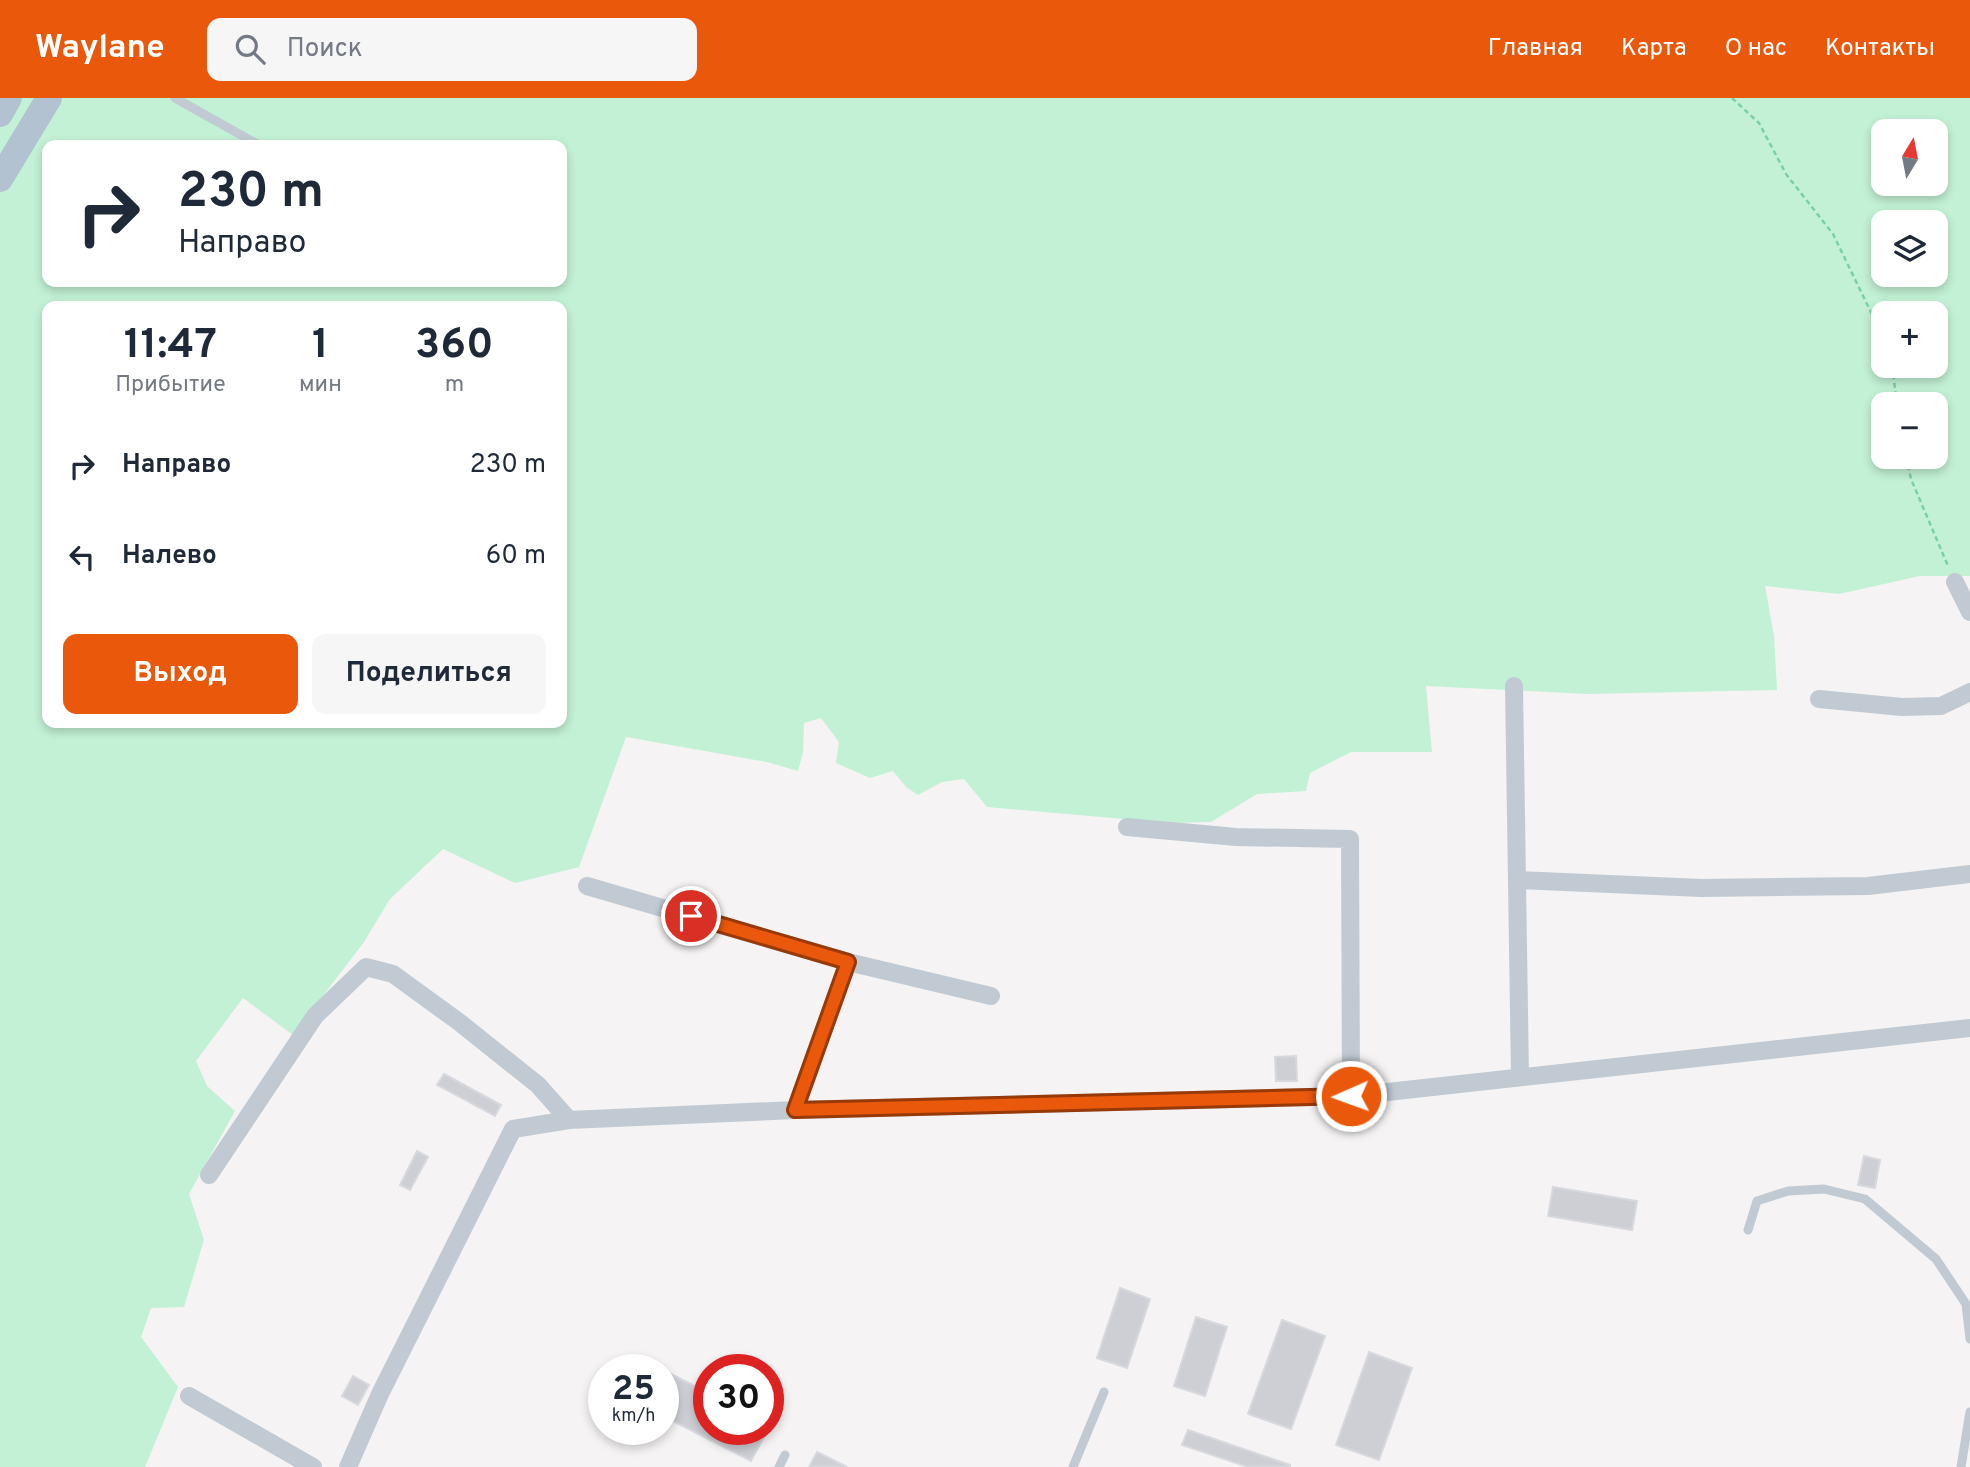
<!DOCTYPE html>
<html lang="ru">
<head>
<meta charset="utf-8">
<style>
  :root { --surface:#fff; --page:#f6f6f7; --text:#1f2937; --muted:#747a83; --accent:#ea580c }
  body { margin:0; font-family:Overpass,sans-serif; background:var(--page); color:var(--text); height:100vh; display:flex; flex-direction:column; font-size:26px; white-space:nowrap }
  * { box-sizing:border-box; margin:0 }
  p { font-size:23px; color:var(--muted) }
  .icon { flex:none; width:38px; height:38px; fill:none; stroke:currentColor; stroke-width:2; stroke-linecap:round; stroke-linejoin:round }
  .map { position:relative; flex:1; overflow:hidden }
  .details { position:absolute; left:42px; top:203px; width:525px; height:427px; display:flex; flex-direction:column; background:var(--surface); border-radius:14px; box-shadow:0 4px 10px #0003 }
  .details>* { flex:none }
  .top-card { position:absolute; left:42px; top:42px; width:525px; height:147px; border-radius:14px; box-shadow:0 4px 10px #0003; background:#fff; color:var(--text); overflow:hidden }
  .needle { width:46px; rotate:10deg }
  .controls { position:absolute; left:1871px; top:21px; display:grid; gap:14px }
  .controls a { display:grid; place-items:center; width:77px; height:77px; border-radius:14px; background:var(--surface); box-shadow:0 4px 10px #0003; font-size:35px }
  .speed { position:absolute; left:588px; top:1256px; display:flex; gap:14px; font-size:35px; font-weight:700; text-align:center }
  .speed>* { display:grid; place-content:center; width:91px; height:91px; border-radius:50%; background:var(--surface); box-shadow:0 4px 10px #0003; line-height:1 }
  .speed small { font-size:18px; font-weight:400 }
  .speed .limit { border:10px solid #d22; background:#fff; color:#111 }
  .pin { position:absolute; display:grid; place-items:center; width:60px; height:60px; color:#fff; margin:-30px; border:4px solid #fff; border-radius:50%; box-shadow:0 2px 7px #0007 }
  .me { position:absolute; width:77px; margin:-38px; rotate:268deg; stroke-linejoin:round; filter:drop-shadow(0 0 5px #0008) }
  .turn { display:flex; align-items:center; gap:24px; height:147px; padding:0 21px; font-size:32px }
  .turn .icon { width:91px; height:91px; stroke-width:2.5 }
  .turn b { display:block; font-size:49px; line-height:60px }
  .eta { display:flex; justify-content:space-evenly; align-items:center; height:119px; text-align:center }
  .eta b { font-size:42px; font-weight:700; line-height:49px }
  .button { display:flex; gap:14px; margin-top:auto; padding:14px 21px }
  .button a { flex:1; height:80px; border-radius:14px; background:var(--accent); color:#fff; font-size:28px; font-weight:700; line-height:80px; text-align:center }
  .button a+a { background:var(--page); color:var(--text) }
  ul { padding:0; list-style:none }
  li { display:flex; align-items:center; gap:21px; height:91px; padding:0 21px }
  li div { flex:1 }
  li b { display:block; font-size:26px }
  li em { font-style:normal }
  header { display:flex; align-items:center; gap:42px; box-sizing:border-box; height:98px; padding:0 35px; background:var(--accent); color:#fff }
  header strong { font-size:33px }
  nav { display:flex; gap:38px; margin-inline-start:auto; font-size:24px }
  .search { width:490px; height:63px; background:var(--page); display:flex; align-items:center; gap:18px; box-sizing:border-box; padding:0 24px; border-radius:14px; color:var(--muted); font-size:26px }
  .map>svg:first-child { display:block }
</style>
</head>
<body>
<header>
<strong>Waylane</strong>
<div class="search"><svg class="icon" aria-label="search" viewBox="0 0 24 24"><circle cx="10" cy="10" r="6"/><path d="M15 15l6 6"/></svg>Поиск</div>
<nav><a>Главная</a><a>Карта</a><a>О нас</a><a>Контакты</a></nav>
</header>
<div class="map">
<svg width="1970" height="1369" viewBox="0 0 1970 1369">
  <rect width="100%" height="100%" fill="#f5f3f3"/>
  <path fill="#c3f1d5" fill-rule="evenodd" d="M 0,0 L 1970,0 L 1970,478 L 1920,478 L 1839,496 L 1765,488 L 1774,538 L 1777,592 L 1587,596 L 1426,588 L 1432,654 L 1351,654 L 1310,675 L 1306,693 L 1257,696 L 1211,724 L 1169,725 L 987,709 L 964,681 L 942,684 L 918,697 L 906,689 L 893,673 L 870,680 L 836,665 L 839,644 L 821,620 L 804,625 L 803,655 L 798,673 L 767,664 L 626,639 L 579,769 L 515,785 L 443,751 L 390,801 L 364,844 L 293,937 L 243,900 L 196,963 L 207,988 L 235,1013 L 189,1096 L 204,1142 L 184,1209 L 151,1210 L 141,1239 L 178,1289 L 145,1369 L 0,1369 ZM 1883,33 L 1936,33 L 1936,86 L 1883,86 ZM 47,47 L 562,47 L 562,184 L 47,184 ZM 1883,124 L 1936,124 L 1936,177 L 1883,177 ZM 47,208 L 562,208 L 562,625 L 47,625 ZM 1883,215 L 1936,215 L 1936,268 L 1883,268 ZM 1883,306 L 1936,306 L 1936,359 L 1883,359 Z"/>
  <path fill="#cdcfd5" stroke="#d7d9de" stroke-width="2" d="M 1296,958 L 1297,983 L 1276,983 L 1275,959 Z
    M 444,976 L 501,1007 L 495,1018 L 437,987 Z
    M 417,1053 L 428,1059 L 410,1092 L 400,1087 Z
    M 1864,1058 L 1880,1062 L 1875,1090 L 1858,1087 Z
    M 1553,1089 L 1637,1103 L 1632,1132 L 1548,1118 Z
    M 1120,1190 L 1150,1201 L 1127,1270 L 1097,1260 Z
    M 1196,1219 L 1227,1229 L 1205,1298 L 1174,1288 Z
    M 1282,1222 L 1325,1238 L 1291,1331 L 1248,1316 Z
    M 1369,1254 L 1412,1270 L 1379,1362 L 1336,1347 Z
    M 663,1272 L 709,1295 L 709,1332 L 768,1332 L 751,1363 L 663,1318 Z
    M 353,1278 L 369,1287 L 358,1307 L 342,1298 Z
    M 1188,1332 L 1290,1367 L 1290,1369 L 1248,1369 L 1182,1347 Z
    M 817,1354 L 847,1369 L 809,1369 Z"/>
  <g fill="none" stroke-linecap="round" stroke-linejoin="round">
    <path stroke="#7ad0a6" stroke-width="2.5" stroke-dasharray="5 3.5" stroke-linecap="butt" d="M 1732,0 L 1759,25 L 1786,76 L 1833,136 L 1883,239
      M 1892,268 L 1897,306
      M 1906,359 L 1911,381 L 1948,468"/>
    <path stroke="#c1cad2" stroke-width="9" d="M 175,0 L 259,47
      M 1748,1132 L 1757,1103 L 1788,1093 L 1824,1091 L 1865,1101 L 1936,1161 L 1966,1206 L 1970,1241
      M 779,1369 L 785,1357
      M 1073,1369 L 1104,1294
      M 1961,1369 L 1970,1314"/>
    <path stroke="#c1cad2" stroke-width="18" d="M 1955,484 L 1970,514
      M 1514,588 L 1520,979
      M 1819,601 L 1902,609 L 1941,608 L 1970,594
      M 1127,729 L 1236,739 L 1350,741 L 1351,998
      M 1517,782 L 1701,790 L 1868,788 L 1970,776
      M 587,788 L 848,864 L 991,898
      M 795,1012 L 848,864
      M 209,1077 L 315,918 L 366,869 L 393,876 L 459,924 L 538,987 L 569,1022
      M 189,1298 L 313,1369
      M 348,1369 L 380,1296 L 513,1031 L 569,1022 L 795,1012 L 1351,998 L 1970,930"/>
    <path stroke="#b3c2d1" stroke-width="26" d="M 0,16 L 9,0
      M 0,81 L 49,0"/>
  </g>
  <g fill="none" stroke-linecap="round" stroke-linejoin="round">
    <defs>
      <path id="route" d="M 691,818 L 848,864 L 795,1012 L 1351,998"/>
    </defs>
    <use href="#route" stroke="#983908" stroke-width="18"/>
    <use href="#route" stroke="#ea580c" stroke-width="12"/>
  </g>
</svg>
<div class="controls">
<a><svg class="needle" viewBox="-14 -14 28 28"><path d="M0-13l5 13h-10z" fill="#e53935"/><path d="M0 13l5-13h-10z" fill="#747a83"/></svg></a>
<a><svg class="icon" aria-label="layers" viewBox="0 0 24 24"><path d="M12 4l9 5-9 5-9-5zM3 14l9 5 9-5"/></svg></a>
<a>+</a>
<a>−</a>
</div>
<div class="speed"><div>25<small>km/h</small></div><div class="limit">30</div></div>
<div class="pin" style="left:691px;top:818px;background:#d93025"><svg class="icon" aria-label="arrive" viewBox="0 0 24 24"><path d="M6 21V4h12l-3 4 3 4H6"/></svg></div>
<svg class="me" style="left:1351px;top:998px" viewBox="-20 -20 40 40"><circle r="17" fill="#ea580c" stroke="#fff" stroke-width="3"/><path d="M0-11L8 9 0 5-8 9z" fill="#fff"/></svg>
<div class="top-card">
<div class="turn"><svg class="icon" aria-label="right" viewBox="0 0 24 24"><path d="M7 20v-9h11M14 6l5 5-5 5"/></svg><div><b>230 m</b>Направо</div></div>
</div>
<section class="details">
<div class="eta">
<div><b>11:47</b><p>Прибытие</p></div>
<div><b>1</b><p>мин</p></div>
<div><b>360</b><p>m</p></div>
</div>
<ul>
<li><svg class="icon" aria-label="right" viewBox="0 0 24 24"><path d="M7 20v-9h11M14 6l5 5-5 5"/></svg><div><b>Направо</b></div><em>230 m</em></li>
<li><svg class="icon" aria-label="left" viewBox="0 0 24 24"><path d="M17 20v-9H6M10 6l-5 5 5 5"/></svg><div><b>Налево</b></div><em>60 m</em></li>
</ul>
<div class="button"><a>Выход</a><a>Поделиться</a></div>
</section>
</div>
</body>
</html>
